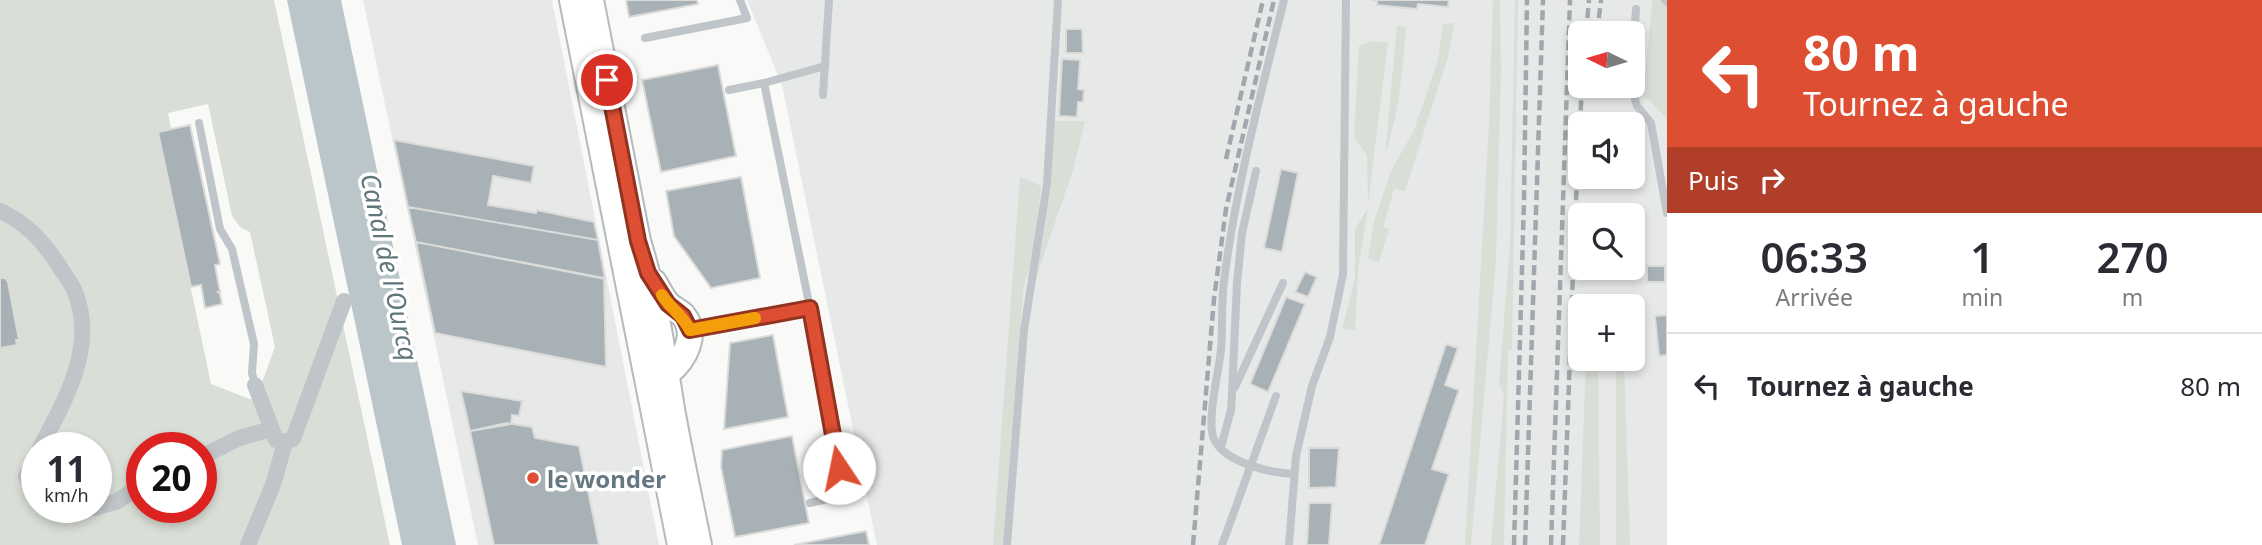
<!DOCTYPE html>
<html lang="fr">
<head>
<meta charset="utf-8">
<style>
  :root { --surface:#fff; --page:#f7f7f7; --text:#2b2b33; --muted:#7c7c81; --line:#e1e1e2 }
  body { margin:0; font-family:"Noto Sans",sans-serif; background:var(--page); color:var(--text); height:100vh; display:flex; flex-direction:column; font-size:26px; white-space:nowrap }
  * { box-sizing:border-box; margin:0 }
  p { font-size:23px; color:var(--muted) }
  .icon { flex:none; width:38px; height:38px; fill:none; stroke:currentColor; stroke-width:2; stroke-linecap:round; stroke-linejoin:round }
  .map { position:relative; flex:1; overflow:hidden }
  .sheet { display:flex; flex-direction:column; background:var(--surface); width:595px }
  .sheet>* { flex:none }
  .banner { background:#de4e32; color:#fff; overflow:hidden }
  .needle { width:46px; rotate:275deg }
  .controls { position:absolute; left:1568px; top:21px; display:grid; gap:14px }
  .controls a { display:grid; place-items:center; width:77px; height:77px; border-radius:10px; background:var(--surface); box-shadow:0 4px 10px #0003; font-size:35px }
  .speed { position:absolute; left:21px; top:432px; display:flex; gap:14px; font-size:35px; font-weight:700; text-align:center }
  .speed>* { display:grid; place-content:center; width:91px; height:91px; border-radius:50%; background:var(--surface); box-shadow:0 4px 10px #0003; line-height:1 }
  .speed small { font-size:18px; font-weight:400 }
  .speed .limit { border:10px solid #d22; background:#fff; color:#111 }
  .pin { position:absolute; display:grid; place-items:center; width:60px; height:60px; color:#fff; margin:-30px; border:4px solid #fff; border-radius:50%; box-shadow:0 2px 7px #0007 }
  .me { position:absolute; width:77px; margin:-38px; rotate:349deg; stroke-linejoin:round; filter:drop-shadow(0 0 5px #0008) }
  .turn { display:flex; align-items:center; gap:24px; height:147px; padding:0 21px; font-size:32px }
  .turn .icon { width:91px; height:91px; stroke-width:2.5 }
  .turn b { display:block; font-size:49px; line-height:60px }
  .then { display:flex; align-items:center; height:66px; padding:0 21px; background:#0003; gap:14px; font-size:26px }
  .eta { display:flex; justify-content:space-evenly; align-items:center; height:119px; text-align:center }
  .eta b { font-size:42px; font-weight:600; line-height:49px }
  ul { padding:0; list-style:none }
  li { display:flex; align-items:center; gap:21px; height:105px; padding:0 21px; border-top:2px solid var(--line) }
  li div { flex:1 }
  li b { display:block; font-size:26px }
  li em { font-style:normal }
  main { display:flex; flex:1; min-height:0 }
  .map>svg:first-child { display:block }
</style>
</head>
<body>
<main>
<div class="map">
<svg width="1667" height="545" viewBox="0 0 1667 545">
  <rect width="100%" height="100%" fill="#f9f9f7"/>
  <path fill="#e7e9e8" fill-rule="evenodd" d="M 363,0 L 552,0 L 659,545 L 478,545 Z
    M 747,0 L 1652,0 L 1643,95 L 1667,119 L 1667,545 L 877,545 L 782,85 ZM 1580,33 L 1633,33 L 1633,86 L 1580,86 ZM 1580,124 L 1633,124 L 1633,177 L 1580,177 ZM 1580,215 L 1633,215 L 1633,268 L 1580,268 ZM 1580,306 L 1633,306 L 1633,359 L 1580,359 Z"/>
  <path fill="#d9ded6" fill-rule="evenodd" d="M 0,0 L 274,0 L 390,545 L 0,545 ZM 208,104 L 232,216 L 240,227 L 250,232 L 275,347 L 255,401 L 211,384 L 158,132 L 171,129 L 168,113 ZM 37,448 L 96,448 L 96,508 L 37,508 ZM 142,448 L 201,448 L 201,508 L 142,508 Z
    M 1493,0 L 1500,0 L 1501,73 L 1496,261 L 1471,545 L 1465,545 L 1489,124 Z
    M 1515,0 L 1518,0 L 1512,349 L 1508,350 L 1504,545 L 1491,545 L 1504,396 L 1499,383 L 1510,245 Z
    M 1652,0 L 1667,0 L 1667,119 L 1643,95 Z
    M 1454,23 L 1448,57 L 1405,191 L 1394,189 L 1383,227 L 1389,229 L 1379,262 L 1368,258 L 1374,221 L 1391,171 L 1414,130 L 1438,60 L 1443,24 Z
    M 1397,26 L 1406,27 C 1402,70 1400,113 1385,154 Z
    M 1372,41 L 1388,43 L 1368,204 L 1367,156 L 1354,136 L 1359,46 Z
    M 1054,121 L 1085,121 L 1074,167 L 1031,293 L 1051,188 Z
    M 1020,177 L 1041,186 L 1035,246 L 1023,291 L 1003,545 L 993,545 Z
    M 1368,208 L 1358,270 L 1355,330 L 1342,329 L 1355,278 L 1355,229 Z
    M 1586,359 L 1598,359 L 1600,545 L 1579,545 Z
    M 1616,359 L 1624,359 L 1630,545 L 1616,545 Z"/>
  <path fill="#bac6ca" d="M 287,0 L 341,0 L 456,545 L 402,545 Z"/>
  <path fill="#a7b1b6" stroke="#dbdbd9" stroke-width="2" d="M 626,0 L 697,0 L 698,4 L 629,17 Z
    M 1371,0 L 1449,0 L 1448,7 L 1418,4 L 1417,9 L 1377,5 L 1377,0 Z
    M 1066,29 L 1082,29 L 1083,53 L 1066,53 Z
    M 1062,59 L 1080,60 L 1078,89 L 1084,90 L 1083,102 L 1078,102 L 1077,117 L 1059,116 Z
    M 718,65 L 736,156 L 661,172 L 642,80 Z
    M 190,125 L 220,264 L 215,265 L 220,292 L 218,292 L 220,294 L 222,304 L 205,308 L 201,285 L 191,287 L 158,132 Z
    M 394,140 L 534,166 L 531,183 L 493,176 L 488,205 L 536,213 L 537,210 L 594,222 L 598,240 L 408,207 Z
    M 1281,169 L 1298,173 L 1282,252 L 1264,248 Z
    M 741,177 L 760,278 L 711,288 L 674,236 L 666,191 Z
    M 408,207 L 598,240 L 605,279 L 416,242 Z
    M 416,242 L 604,278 L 606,367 L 435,333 Z
    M 1647,266 L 1665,266 L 1665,282 L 1647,282 Z
    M 1305,272 L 1317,277 L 1308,297 L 1295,292 Z
    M 0,278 L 5,278 L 8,282 L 19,340 L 16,340 L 17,345 L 0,348 Z
    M 1286,297 L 1305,304 L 1268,392 L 1250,384 Z
    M 1667,315 L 1667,355 L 1659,356 L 1655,316 Z
    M 773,335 L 788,417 L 724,429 L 730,343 Z
    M 1446,344 L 1458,348 L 1445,385 L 1459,390 L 1432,469 L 1449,474 L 1425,545 L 1379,545 Z
    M 461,391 L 522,401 L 519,416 L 512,415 L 511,424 L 470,431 Z
    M 507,423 L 532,427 L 535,438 L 579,446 L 599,545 L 494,545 L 470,431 Z
    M 792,436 L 809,523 L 735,537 L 721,467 L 722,450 Z
    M 1309,448 L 1339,448 L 1336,487 L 1309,488 Z
    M 1309,503 L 1332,503 L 1329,545 L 1307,545 Z
    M 866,531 L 869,545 L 794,545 Z"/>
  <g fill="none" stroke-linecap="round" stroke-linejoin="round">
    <defs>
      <path id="primary" d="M 572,0 L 680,545
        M 591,0 L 638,241 C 655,296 663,352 672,409 C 680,454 690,500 699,545
        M 654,282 C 659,290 663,299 669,305 C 673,309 679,311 683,315 C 699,335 684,360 668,373 L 660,366"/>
    </defs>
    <use href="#primary" stroke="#b4babd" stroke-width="28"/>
    <path stroke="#c0c5c9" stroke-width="8" d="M 1284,0 C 1261,93 1236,186 1224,281 C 1221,303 1223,327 1221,350 C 1219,370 1206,422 1214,439 C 1225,463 1271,473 1294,474
      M 1665,0 L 1667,2
      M 1636,9 L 1633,54 L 1635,99 L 1637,106 L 1651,123 L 1667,213
      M 645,38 L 747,18 L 740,0
      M 764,83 L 825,66
      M 823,95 L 829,0
      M 199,123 L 220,229 L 232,249 L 254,344 L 252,373 L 255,385
      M 810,308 L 844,495 L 810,503
      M 691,329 L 810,308 L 764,83 L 729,90
      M 1235,387 L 1283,283
      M 1221,447 L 1231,410 L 1232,393 L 1237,283 L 1242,233 L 1256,171
      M 1007,545 L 1024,330 L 1047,184 L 1058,0
      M 1222,545 L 1276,396
      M 1289,545 L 1296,456 L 1312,386 L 1330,337 L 1343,274 L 1346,0"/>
    <path stroke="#c0c5c9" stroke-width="16" d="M 0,211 C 26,223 42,240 58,264 C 63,273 71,282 75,292 C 97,347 65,400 40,448
      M 255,385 L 276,440 L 285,442 L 293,439 L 344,301
      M 37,455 L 26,476 L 37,497
      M 201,457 L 239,438 L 272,429
      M 96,507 L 116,502 L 142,485
      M 70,508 L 96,508
      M 248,545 L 274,482 L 285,442"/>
    <use href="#primary" stroke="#fff" stroke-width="24"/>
    <path stroke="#a0a8ad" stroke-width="4.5" stroke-dasharray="10 5" stroke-linecap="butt" d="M 1586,33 L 1589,0
      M 1597,33 L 1601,0
      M 1226,159 L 1263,0
      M 1193,545 L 1214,299 L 1226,209 L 1274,0
      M 1514,545 L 1524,200 L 1527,0
      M 1525,545 L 1543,0
      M 1551,545 L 1570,0
      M 1563,545 L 1575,219 L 1582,86"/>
  </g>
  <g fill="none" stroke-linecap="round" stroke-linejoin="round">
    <defs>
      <path id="route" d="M 607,80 L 638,241 L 648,273 L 668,304 L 683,316 L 690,330 L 810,308 L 839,468"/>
    </defs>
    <use href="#route" stroke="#903320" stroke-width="18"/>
    <use href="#route" stroke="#de4e32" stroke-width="12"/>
    <path stroke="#f59e0b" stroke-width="12" d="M 662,295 C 671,309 682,315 690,330 L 755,318"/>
  </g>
  <circle fill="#de4e32" stroke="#fff" stroke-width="2.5" cx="533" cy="478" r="7"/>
  <g text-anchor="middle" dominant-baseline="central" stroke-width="7" stroke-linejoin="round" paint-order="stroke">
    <g font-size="24" font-weight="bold" fill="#657781" stroke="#fff" text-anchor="start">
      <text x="547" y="478">le wonder</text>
    </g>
    <g font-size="26" font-style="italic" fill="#60767b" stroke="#fff">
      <text transform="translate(390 267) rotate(78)">Canal de l'Ourcq</text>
    </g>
  </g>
</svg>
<div class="controls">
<a><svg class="needle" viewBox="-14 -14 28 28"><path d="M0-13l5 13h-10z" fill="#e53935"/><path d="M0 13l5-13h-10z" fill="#7c7c81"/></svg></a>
<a><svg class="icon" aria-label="sound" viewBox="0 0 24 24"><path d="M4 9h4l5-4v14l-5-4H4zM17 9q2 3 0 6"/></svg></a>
<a><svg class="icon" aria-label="search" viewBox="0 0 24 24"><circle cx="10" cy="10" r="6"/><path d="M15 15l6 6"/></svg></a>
<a>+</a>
</div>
<div class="speed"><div>11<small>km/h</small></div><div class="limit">20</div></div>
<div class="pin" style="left:607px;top:80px;background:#d93025"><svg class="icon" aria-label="arrive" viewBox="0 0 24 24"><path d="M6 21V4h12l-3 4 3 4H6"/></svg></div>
<svg class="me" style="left:839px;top:468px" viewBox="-20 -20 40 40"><circle r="19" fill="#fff"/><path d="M0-13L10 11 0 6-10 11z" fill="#de4e32"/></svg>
</div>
<section class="sheet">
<div class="banner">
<div class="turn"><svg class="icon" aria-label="left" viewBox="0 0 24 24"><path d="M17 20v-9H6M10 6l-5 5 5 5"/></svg><div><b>80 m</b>Tournez à gauche</div></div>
<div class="then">Puis<svg class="icon" aria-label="right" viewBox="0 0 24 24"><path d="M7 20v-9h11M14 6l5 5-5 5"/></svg></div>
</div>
<div class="eta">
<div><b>06:33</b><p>Arrivée</p></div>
<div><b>1</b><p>min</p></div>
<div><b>270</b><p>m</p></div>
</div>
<ul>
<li><svg class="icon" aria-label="left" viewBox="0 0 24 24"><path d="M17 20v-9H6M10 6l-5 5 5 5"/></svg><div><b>Tournez à gauche</b></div><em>80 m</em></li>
</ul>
</section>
</main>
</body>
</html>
